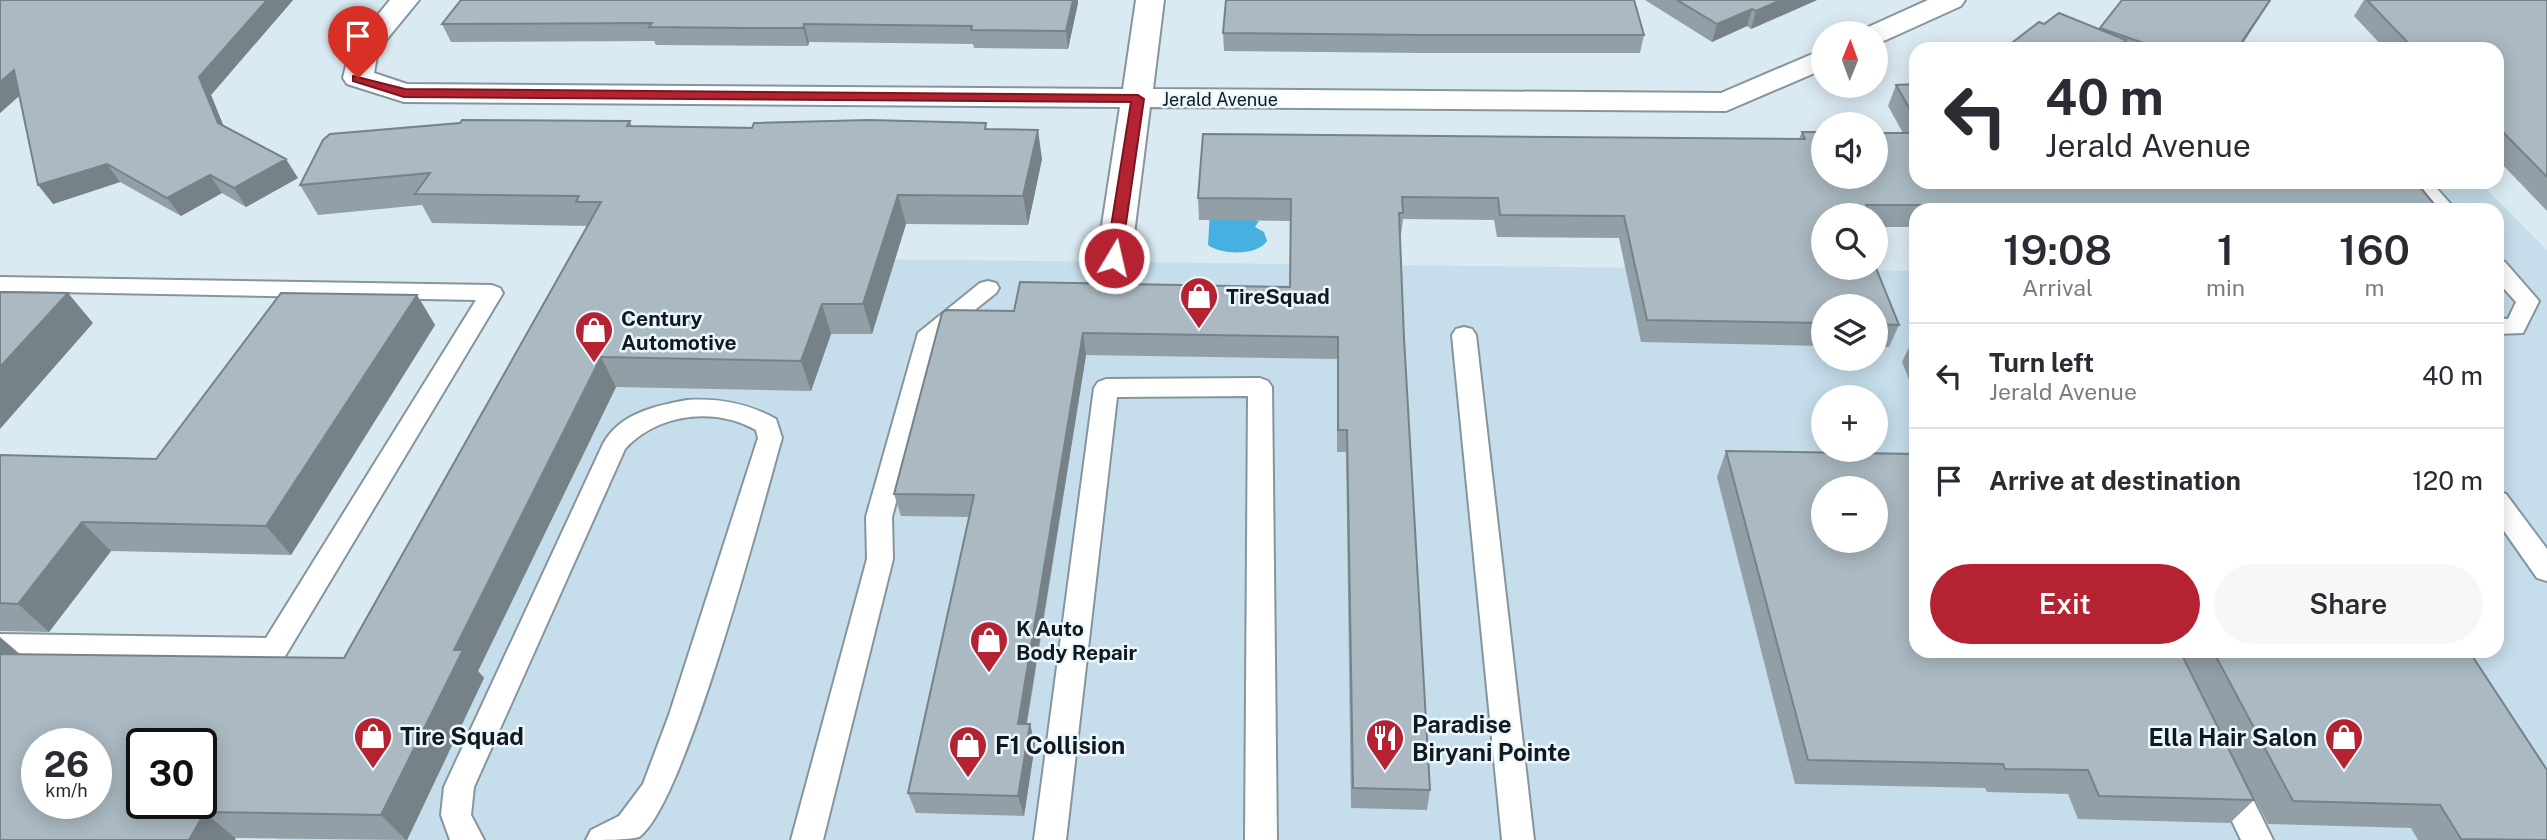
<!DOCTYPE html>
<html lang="en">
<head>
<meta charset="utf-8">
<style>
  :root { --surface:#fff; --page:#f7f7f7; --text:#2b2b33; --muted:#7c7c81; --line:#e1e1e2; --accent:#b52332 }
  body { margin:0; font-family:"Public Sans",sans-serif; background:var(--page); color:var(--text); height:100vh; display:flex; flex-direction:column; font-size:26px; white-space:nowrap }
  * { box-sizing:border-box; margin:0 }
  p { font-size:23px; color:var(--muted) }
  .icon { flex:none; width:38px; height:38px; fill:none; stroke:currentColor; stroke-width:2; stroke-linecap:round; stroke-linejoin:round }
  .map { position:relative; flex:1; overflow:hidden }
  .drawer { position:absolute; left:1909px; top:203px; width:595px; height:455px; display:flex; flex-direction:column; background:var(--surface); border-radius:21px; box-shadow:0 4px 18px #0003 }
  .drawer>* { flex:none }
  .hud { position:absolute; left:1909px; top:42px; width:595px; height:147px; border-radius:21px; box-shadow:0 4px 18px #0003; background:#fff; color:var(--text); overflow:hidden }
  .needle { width:46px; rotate:1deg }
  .fabs { position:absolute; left:1811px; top:21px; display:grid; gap:14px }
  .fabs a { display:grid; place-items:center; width:77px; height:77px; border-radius:50%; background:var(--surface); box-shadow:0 4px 18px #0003; font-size:35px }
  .speed { position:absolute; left:21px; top:728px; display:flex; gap:14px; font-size:35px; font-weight:700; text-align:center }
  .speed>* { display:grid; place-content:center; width:91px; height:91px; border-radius:50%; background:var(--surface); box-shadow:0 4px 18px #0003; line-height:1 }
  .speed small { font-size:18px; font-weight:400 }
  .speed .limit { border:4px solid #111; border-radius:10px; background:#fff; color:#111 }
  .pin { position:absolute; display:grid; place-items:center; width:60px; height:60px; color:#fff; margin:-72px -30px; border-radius:50% 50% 50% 0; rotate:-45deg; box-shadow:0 0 7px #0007 }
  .pin .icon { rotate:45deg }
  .me { position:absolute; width:77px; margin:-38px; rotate:9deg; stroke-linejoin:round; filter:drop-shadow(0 0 5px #0008) }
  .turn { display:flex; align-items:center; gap:24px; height:147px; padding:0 21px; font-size:32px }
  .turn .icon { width:91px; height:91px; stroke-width:2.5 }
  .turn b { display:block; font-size:49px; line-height:60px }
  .eta { display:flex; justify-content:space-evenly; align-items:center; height:119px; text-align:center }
  .eta b { font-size:42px; font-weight:600; line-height:49px }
  .button { display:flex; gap:14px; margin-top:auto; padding:14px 21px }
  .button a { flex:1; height:80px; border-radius:42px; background:var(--accent); color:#fff; font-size:28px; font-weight:600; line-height:80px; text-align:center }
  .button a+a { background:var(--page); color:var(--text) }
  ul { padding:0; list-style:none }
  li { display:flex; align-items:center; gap:21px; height:105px; padding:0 21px; border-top:2px solid var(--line) }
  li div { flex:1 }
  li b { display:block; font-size:26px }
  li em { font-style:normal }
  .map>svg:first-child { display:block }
</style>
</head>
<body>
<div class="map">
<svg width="2547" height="840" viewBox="0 0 2547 840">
  <rect width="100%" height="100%" fill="#daeaf3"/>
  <path fill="#c6deeb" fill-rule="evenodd" d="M 2013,182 L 2479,182 L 2547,250 L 2547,840 L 277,840 L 593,256 L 1916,271 L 1916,651 L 2497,651 L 2497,210 L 2027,210 ZM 1824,306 L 1876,306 L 1876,359 L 1824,359 ZM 1824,397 L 1876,397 L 1876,450 L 1824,450 ZM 1824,488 L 1876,488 L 1876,541 L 1824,541 Z"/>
  <path fill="#46b0e0" d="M 1210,210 L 1259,221 L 1255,227 L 1264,232 L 1267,241 C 1257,256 1222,255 1208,245 Z"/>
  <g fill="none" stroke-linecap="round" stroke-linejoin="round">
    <defs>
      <path id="service" d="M 2410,182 L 2431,182 L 2456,210 L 2433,210 Z
        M 2497,260 L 2505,262 L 2539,301 L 2523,333 L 2497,334 L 2497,318 L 2508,319 L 2516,302 L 2497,281 Z
        M 0,277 L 492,285 L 500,288 L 503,293 L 284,658 L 274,662 L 0,658 L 0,634 L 266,638 L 476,300 L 0,291 Z
        M 988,281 L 996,283 L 999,288 L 996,293 L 941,337 L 892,517 L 893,559 L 823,840 L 791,840 L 867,559 L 866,517 L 918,333 L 980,283 Z
        M 1464,327 L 1472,329 L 1476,335 L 1534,840 L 1502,840 L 1452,335 L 1456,329 Z
        M 1260,378 L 1268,381 L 1272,387 L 1277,840 L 1245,840 L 1248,396 L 1117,397 L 1066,840 L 1034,840 L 1094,388 L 1098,382 L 1106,379 Z
        M 687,400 C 719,398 747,403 776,419 L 782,438 C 762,507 685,805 639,837 C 628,840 600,840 586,840 L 591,830 L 619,816 L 643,784 L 669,715 L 758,438 L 756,430 C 714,406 657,414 625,449 L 474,787 L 471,815 L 484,840 L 450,840 L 441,815 L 444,787 L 603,444 C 620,413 655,406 687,400 Z
        M 2497,491 L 2506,494 L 2547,549 L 2547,581 L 2537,578 L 2497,521 Z
        M 2228,767 L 2239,771 L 2273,840 L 2241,840 L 2213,781 L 2217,771 Z"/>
      <path id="minor" d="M 390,0 L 419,0 L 378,50 L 374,73 L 407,84 L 1123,89 L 1136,0 L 1164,0 L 1153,89 L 1721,93 L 1824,49 L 1824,69 L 1726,111 L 1150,107 L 1131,258 L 1126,266 L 1114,269 L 1102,266 L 1097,258 L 1120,107 L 404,102 L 347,84 L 343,78 L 350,49 Z
        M 1928,0 L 1965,0 L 1961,6 L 1886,40 L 1876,43 L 1876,33 L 1862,33 L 1866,28 Z"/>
    </defs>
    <use href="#service" stroke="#86959d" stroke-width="4"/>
    <use href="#minor" stroke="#86959d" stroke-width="4"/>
    <use href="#service" fill="#fff" fill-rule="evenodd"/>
    <use href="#minor" fill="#fff" fill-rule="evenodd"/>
  </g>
  <path fill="#929fa7" d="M 0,0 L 293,0 L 211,95 L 224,127 L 298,178 L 246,207 L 222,193 L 181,216 L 120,182 L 53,204 L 19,96 L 0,113 Z
    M 461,0 L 1078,0 L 1078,3 L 1068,49 L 974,48 L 973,44 L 809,42 L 808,46 L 656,45 L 654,41 L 451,42 L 442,24 Z
    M 1645,0 L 1817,0 L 1751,29 L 1747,26 L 1712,42 Z
    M 2122,0 L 2271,0 L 2239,49 L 2004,49 L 2044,24 L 2099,29 Z
    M 2364,0 L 2547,0 L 2547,211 L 2497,159 L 2497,49 L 2385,49 L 2354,16 Z
    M 1223,33 L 1644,35 L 1640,53 L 1423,53 L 1224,51 Z
    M 1916,84 L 1916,182 L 2439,210 L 1916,210 L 1916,227 L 1876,227 L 1876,215 L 1824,215 L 1899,325 L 1889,347 L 1876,347 L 1876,306 L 1824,306 L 1824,346 L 1641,342 L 1619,238 L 1497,237 L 1494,220 L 1403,219 L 1401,235 L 1400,235 L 1404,338 L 1430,790 L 1427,810 L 1351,808 L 1346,452 L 1337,452 L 1337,359 L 1086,355 L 1027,724 L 1035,744 L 1024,816 L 916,813 L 908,793 L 969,517 L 901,516 L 894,494 L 1014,311 L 1290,287 L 1291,221 L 1199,220 L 1198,198 L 1799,139 L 1802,132 L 1903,133 L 1888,106 L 1896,85 Z
    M 630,121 L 632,126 L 987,129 L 1042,159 L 1028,225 L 906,224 L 872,334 L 831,334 L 811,391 L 616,387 L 478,671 L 484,678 L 407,840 L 236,838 L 19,654 L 344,658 L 587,227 L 587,226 L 432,223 L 422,205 L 318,215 L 300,185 Z
    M 1876,229 L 1883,246 L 1876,264 Z
    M 417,295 L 435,325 L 291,555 L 111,551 L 49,632 L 0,631 L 0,455 L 156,459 Z
    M 1911,343 L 1916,343 L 1916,397 L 1902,362 Z
    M 1726,451 L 1916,651 L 2469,651 L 2547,840 L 2418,840 L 2411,828 L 2268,824 L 2221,734 L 2254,800 L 2230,823 L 2078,819 L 2068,794 L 1987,792 L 1985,788 L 1795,784 L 1717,477 Z"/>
  <path fill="#778288" d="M 267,0 L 293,0 L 211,95 L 230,142 L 218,123 L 199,77 Z
    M 1073,0 L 1078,0 L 1078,3 L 1068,49 L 1066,31 Z
    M 1781,0 L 1817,0 L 1751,29 L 1756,11 Z
    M 2270,0 L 2271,0 L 2239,49 L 2237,49 Z
    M 1752,9 L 1747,26 L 1712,42 L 1717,24 Z
    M 804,24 L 809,42 L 808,46 L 803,28 Z
    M 2126,40 L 2122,49 L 2116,49 Z
    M 14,70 L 28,88 L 0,113 L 0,82 Z
    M 1038,130 L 1042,159 L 1028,225 L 1023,196 Z
    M 286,159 L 298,178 L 246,207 L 234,188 Z
    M 107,164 L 120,182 L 53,204 L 38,185 Z
    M 210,175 L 222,193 L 181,216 L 167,198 Z
    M 898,195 L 906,224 L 872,334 L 863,304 Z
    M 68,293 L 93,323 L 0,429 L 0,367 Z
    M 417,295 L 435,325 L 291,555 L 266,526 Z
    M 822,304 L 831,334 L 811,391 L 801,361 Z
    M 1083,333 L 1086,355 L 1023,744 L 1018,724 Z
    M 601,357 L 616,387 L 478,671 L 484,678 L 407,840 L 406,840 L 381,815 L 454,650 Z
    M 82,522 L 111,551 L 49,632 L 18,604 Z
    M 0,637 L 28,661 L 0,671 Z
    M 1030,724 L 1035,744 L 1024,816 L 1018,796 Z
    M 205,812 L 236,838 L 235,840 L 189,840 Z"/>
  <path fill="#aab9c2" stroke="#778288" stroke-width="2" fill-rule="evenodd" d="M 0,0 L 267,0 L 199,77 L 218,123 L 286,159 L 234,188 L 210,175 L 167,198 L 107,164 L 38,185 L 14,70 L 0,82 Z
    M 461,0 L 1073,0 L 1066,31 L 971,30 L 972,26 L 804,24 L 803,28 L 744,28 L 649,27 L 652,23 L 442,24 Z
    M 1226,0 L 1634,0 L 1644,35 L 1425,35 L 1223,33 Z
    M 1677,0 L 1781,0 L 1756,11 L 1752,9 L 1717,24 Z
    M 2122,0 L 2270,0 L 2237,49 L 2161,49 L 2100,28 Z
    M 2367,0 L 2547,0 L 2547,177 L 2497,126 L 2497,49 L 2423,49 L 2422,48 L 2413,48 Z
    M 2059,13 L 2126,40 L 2116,49 L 2004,49 L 2039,22 L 2044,24 Z
    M 1916,84 L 1916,120 L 1896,85 Z
    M 462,120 L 630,121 L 627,126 L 752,128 L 754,123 L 869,120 L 986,123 L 985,129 L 1038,130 L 1023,196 L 898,195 L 863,304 L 822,304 L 801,361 L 601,357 L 454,650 L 463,650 L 381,815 L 205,812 L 189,840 L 0,840 L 0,654 L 344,658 L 601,202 L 576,202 L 579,196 L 415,194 L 430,173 L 300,185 L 323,140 L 330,134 L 460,123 ZM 37,744 L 96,744 L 96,803 L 37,803 ZM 142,744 L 201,744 L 201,803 L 142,803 Z
    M 1802,132 L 1824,132 L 1824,177 L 1876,177 L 1876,133 L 1916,133 L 1916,182 L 2416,182 L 2439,210 L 2061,210 L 2057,205 L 1866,205 L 1870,215 L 1824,215 L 1824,268 L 1876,268 L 1899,325 L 1876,324 L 1876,306 L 1824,306 L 1824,323 L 1647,320 L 1624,216 L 1500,215 L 1498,198 L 1402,197 L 1403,213 L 1399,213 L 1404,338 L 1430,790 L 1353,788 L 1347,430 L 1338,430 L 1338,337 L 1083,333 L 1018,724 L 1030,724 L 1018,796 L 908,793 L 974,495 L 894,494 L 942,313 L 946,310 L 1014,311 L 1020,282 L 1290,287 L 1291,199 L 1198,198 L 1203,134 L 1805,139 Z
    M 1876,229 L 1883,246 L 1876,246 Z
    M 0,292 L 68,293 L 0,367 Z
    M 281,293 L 417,295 L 266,526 L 82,522 L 18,604 L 0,603 L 0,455 L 156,459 Z
    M 1911,343 L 1916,343 L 1916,357 Z
    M 1726,451 L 1916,454 L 1916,651 L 2180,651 L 2254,800 L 2099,796 L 2088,770 L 2005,769 L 2003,764 L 1808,760 ZM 1824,488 L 1876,488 L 1876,541 L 1824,541 Z
    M 2213,651 L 2469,651 L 2547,770 L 2547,840 L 2461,839 L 2440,805 L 2293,801 Z"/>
  <path fill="#b52332" stroke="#761720" stroke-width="2" d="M 353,76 L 405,89 L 1138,95 L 1144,99 L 1121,258 L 1114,262 L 1106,258 L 1131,102 L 404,97 L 353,81 Z"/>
  <defs>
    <symbol id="shop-pin" viewBox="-11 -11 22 30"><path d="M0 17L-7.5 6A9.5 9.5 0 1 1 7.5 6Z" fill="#b52332" stroke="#eaf7fe"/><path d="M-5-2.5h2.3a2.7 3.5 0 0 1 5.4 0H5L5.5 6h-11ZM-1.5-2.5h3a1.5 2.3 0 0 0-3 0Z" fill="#fff"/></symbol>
    <symbol id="restaurant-pin" viewBox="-11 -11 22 30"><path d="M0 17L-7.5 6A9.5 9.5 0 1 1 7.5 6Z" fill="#b52332" stroke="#eaf7fe"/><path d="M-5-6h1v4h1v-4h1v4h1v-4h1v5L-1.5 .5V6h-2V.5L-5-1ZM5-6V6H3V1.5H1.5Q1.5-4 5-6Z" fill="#fff"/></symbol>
  </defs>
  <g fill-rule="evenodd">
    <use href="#shop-pin" x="1177" y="274" width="44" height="60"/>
    <use href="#shop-pin" x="572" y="308" width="44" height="60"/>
    <use href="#shop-pin" x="967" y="618" width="44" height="60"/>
    <use href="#shop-pin" x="351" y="714" width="44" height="60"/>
    <use href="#shop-pin" x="2322" y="715" width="44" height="60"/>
    <use href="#restaurant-pin" x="1363" y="716" width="44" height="60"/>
    <use href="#shop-pin" x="946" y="723" width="44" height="60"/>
  </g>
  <g text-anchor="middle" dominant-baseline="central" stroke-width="5" stroke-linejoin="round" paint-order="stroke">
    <g font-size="18" fill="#12181b" stroke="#eaf7fe">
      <text x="1220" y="99">Jerald Avenue</text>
    </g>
    <g font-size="21" font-weight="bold" fill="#12181b" stroke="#eaf7fe" text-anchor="start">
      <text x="1226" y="296">TireSquad</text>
      <text x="621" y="318">Century<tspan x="621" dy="24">Automotive</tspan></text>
      <text x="1016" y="628">K Auto<tspan x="1016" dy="24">Body Repair</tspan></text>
    </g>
    <g font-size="24" font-weight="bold" fill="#12181b" stroke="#eaf7fe" text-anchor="start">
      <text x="1412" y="724">Paradise<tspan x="1412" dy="28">Biryani Pointe</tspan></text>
      <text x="400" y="736">Tire Squad</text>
      <text x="2317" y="737" text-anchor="end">Ella Hair Salon</text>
      <text x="995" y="745">F1 Collision</text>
    </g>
  </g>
</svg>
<div class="fabs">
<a><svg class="needle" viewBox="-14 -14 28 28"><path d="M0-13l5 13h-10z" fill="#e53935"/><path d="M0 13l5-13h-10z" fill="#7c7c81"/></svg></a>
<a><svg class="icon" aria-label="sound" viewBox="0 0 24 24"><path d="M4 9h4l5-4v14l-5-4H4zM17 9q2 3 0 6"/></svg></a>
<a><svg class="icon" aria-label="search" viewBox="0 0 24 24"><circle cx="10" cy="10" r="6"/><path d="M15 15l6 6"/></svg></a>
<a><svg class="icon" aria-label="layers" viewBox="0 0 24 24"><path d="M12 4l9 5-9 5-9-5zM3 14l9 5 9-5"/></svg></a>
<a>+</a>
<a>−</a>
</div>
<div class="speed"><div>26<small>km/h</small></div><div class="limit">30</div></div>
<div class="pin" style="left:358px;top:78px;background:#d93025"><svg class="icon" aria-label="arrive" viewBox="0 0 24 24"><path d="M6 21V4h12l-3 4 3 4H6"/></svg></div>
<svg class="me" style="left:1114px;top:258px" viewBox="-20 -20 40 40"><circle r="17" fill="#b52332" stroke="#fff" stroke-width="3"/><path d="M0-11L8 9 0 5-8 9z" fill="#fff"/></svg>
<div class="hud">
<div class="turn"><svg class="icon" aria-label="left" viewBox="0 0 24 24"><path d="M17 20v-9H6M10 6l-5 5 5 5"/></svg><div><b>40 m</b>Jerald Avenue</div></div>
</div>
<section class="drawer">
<div class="eta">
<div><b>19:08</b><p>Arrival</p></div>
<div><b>1</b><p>min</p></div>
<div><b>160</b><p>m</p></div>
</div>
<ul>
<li><svg class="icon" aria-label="left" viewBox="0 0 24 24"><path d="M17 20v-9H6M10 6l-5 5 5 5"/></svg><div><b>Turn left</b><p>Jerald Avenue</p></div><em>40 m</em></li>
<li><svg class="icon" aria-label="arrive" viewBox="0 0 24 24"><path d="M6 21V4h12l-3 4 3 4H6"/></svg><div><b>Arrive at destination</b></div><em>120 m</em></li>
</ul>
<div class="button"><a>Exit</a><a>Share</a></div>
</section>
</div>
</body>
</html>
